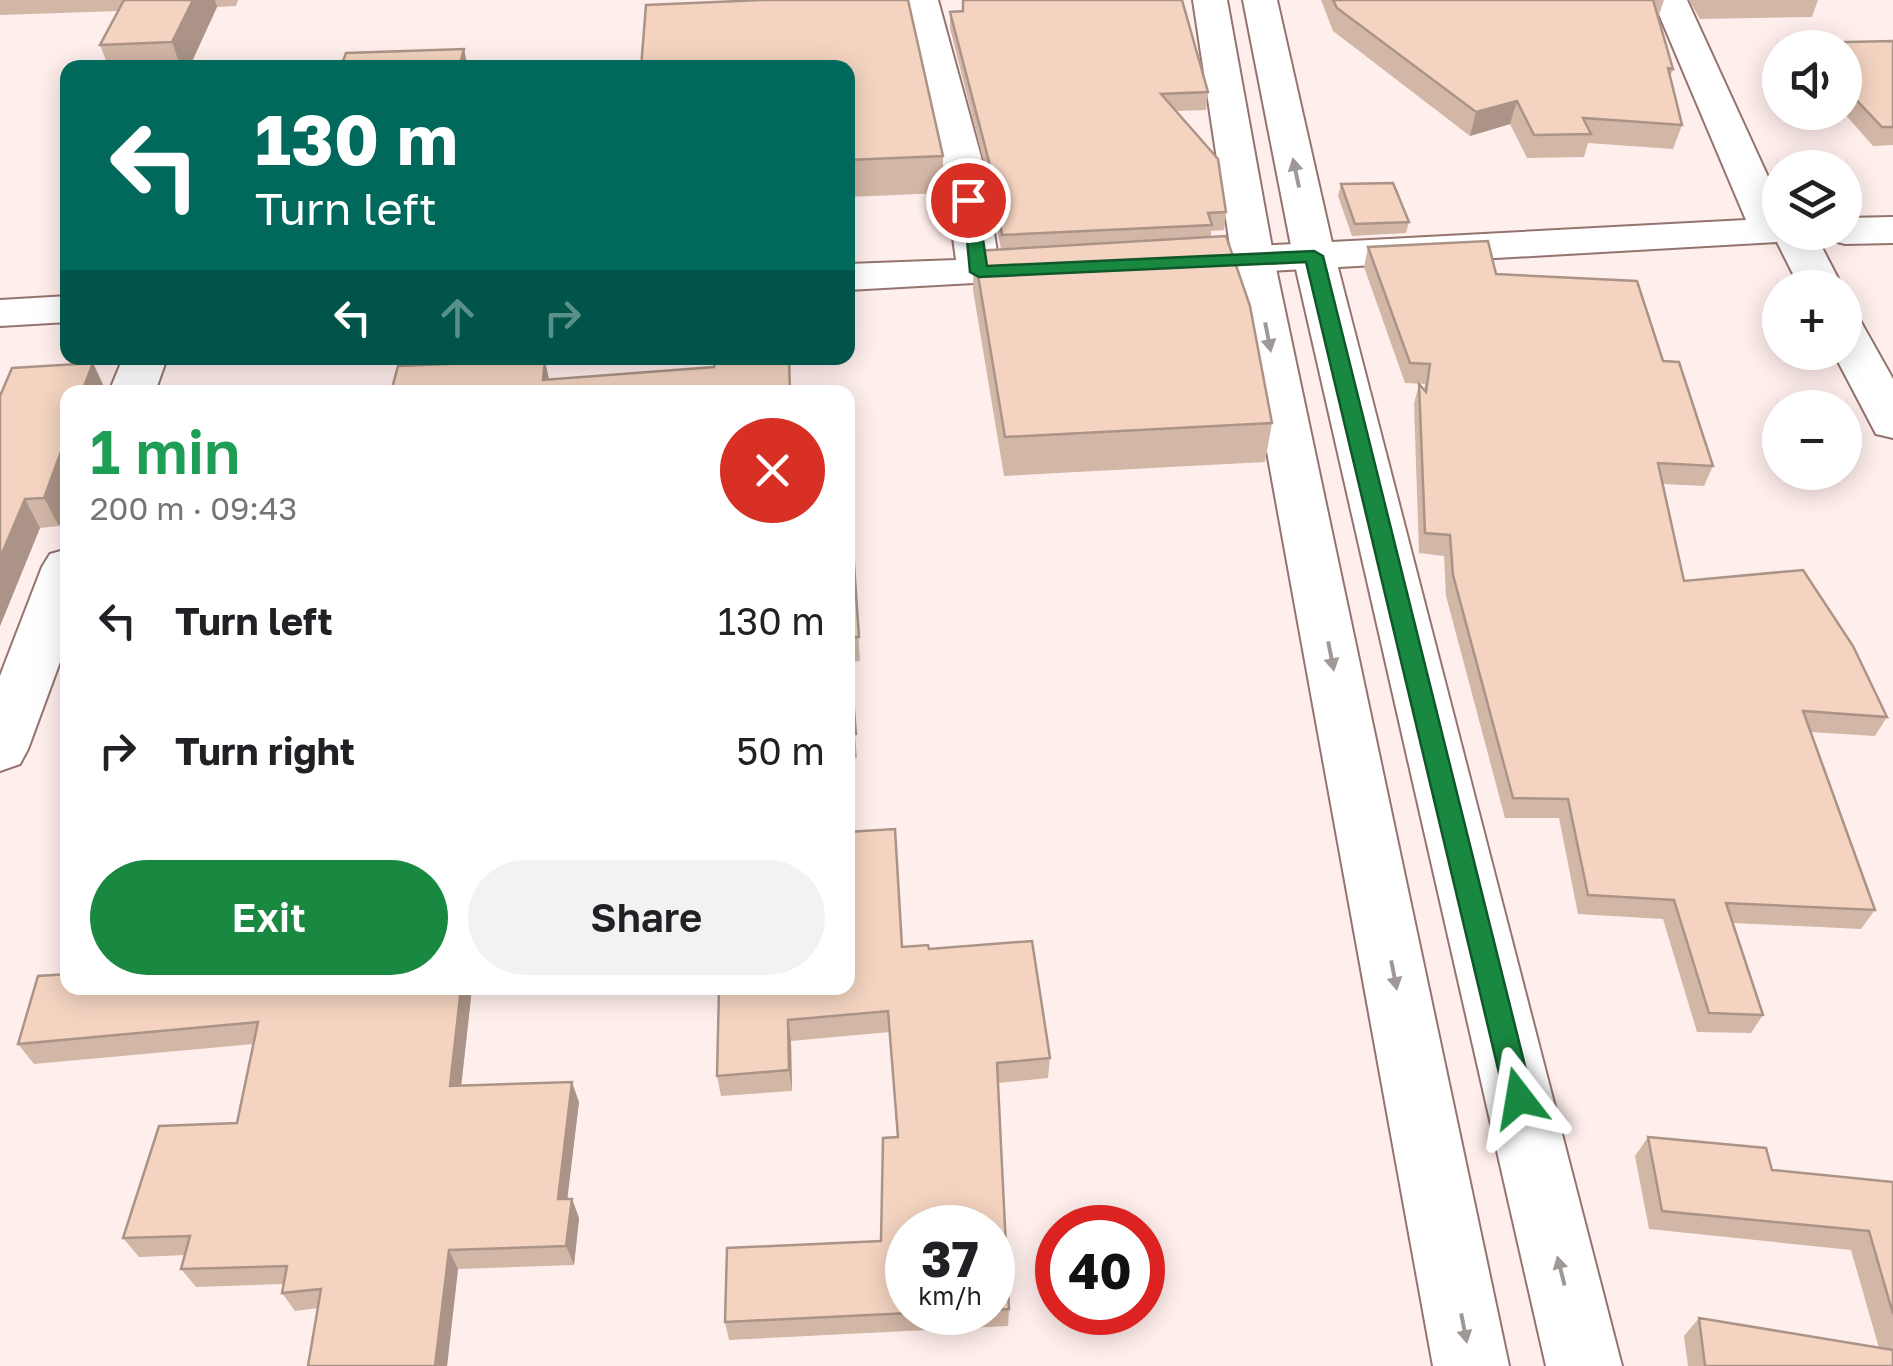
<!DOCTYPE html>
<html lang="en">
<head>
<meta charset="utf-8">
<style>
  :root { --surface:#fff; --page:#f2f2f2; --text:#202124; --muted:#757577; --accent:#198840 }
  body { margin:0; font-family:"Golos Text",sans-serif; background:var(--page); color:var(--text); height:100vh; display:flex; flex-direction:column; font-size:38px; white-space:nowrap }
  * { box-sizing:border-box; margin:0 }
  p { font-size:32px; color:var(--muted) }
  .icon { flex:none; width:55px; height:55px; fill:none; stroke:currentColor; stroke-width:2; stroke-linecap:round; stroke-linejoin:round }
  .map { position:relative; flex:1; overflow:hidden }
  .sheet { position:absolute; left:60px; top:385px; width:795px; height:610px; display:flex; flex-direction:column; background:var(--surface); border-radius:20px; box-shadow:0 5px 25px #0003 }
  .sheet>* { flex:none }
  .guide { position:absolute; left:60px; top:60px; width:795px; height:305px; border-radius:20px; box-shadow:0 5px 25px #0003; background:#00695c; color:#fff; overflow:hidden }
  .tools { position:absolute; left:1762px; top:30px; display:grid; gap:20px }
  .tools a { display:grid; place-items:center; width:100px; height:100px; border-radius:50%; background:var(--surface); box-shadow:0 5px 25px #0003; font-size:50px }
  .speed { position:absolute; left:885px; top:1205px; display:flex; gap:20px; font-size:50px; font-weight:700; text-align:center }
  .speed>* { display:grid; place-content:center; width:130px; height:130px; border-radius:50%; background:var(--surface); box-shadow:0 5px 25px #0003; line-height:1 }
  .speed small { font-size:25px; font-weight:400 }
  .speed .limit { border:15px solid #d22; background:#fff; color:#111 }
  .pin { position:absolute; display:grid; place-items:center; width:85px; height:85px; color:#fff; margin:-42px; border:5px solid #fff; border-radius:50%; box-shadow:0 2px 10px #0007 }
  .me { position:absolute; width:110px; margin:-55px; rotate:346deg; stroke-linejoin:round; filter:drop-shadow(0 0 8px #0008) }
  .turn { display:flex; align-items:center; gap:35px; height:210px; padding:0 30px; font-size:45px }
  .turn .icon { width:130px; height:130px; stroke-width:2.5 }
  .turn b { display:block; font-size:70px; line-height:85px }
  .lanes { display:flex; align-items:center; height:95px; padding:0 30px; background:#0003; justify-content:center; gap:50px; direction:ltr }
  .lanes .off { opacity:.35 }
  .round { display:grid; place-items:center; flex:none; width:105px; height:105px; border-radius:52px; background:var(--page) }
  .summary { display:flex; align-items:center; justify-content:space-between; height:170px; padding:0 30px }
  h1 { font-size:60px; font-weight:600; line-height:75px; color:#1e9e55 }
  .primary-button { display:flex; gap:20px; margin-top:auto; padding:20px 30px }
  .primary-button a { flex:1; height:115px; border-radius:60px; background:var(--accent); color:#fff; font-size:40px; font-weight:600; line-height:115px; text-align:center }
  .primary-button a+a { background:var(--page); color:var(--text) }
  ul { padding:0; list-style:none }
  li { display:flex; align-items:center; gap:30px; height:130px; padding:0 30px }
  li div { flex:1 }
  li b { display:block; font-size:38px }
  li em { font-style:normal }
  .map>svg:first-child { display:block }
</style>
</head>
<body>
<div class="map">
<svg width="1893" height="1366" viewBox="0 0 1893 1366">
  <rect width="100%" height="100%" fill="#ffefec"/>
  <g fill="none" stroke-linecap="round" stroke-linejoin="round">
    <defs>
      <path id="minor" d="M 904,0 L 938,0 L 983,164 L 998,258 L 1048,256 L 1063,260 L 1069,269 L 1063,278 L 848,290 L 848,264 L 956,260 L 943,164 Z
        M 1653,0 L 1687,0 L 1780,203 L 1780,232 L 1814,232 L 1843,288 L 1800,288 L 1777,242 L 1199,275 L 1184,271 L 1178,262 L 1184,253 L 1199,249 L 1746,220 Z
        M 1893,217 L 1893,243 L 1845,244 L 1830,240 L 1825,232 L 1845,232 L 1845,218 Z
        M 68,296 L 68,322 L 0,326 L 0,300 Z
        M 1845,318 L 1861,322 L 1893,379 L 1893,438 L 1876,434 L 1833,352 L 1845,352 Z
        M 123,358 L 167,358 L 155,392 L 109,392 Z
        M 68,549 L 68,640 L 28,749 L 20,764 L 0,771 L 0,676 L 42,567 L 50,554 Z"/>
      <path id="tertiary" d="M 1193,0 L 1227,0 L 1274,259 L 1509,1366 L 1433,1366 L 1232,259 Z
        M 1243,0 L 1277,0 L 1335,256 L 1622,1366 L 1546,1366 L 1293,256 Z"/>
    </defs>
    <use href="#minor" stroke="#95736e" stroke-width="4"/>
    <use href="#tertiary" stroke="#95736e" stroke-width="4"/>
    <use href="#minor" fill="#fff" fill-rule="evenodd"/>
    <use href="#tertiary" fill="#fff" fill-rule="evenodd"/>
  </g>
  <path fill="#d2b6a6" fill-rule="evenodd" d="M 0,0 L 238,0 L 236,6 L 217,7 L 189,68 L 109,68 L 100,45 L 119,11 L 0,15 Z
    M 1321,0 L 1664,0 L 1658,18 L 1673,69 L 1670,77 L 1682,125 L 1673,149 L 1588,143 L 1584,157 L 1527,158 L 1510,124 L 1470,136 L 1333,31 Z
    M 1689,0 L 1818,0 L 1812,17 L 1700,19 Z
    M 950,12 L 1208,92 L 1206,110 L 1176,111 L 1226,212 L 1224,230 L 1211,231 L 1211,237 L 1272,423 L 1265,462 L 1004,476 L 973,290 L 974,251 L 1001,250 L 993,205 L 994,191 L 991,191 L 950,28 Z
    M 1893,41 L 1893,145 L 1873,146 L 1843,112 L 1845,112 L 1845,48 L 1802,48 L 1804,43 Z
    M 848,68 L 943,156 L 943,193 L 848,197 Z
    M 1341,184 L 1409,222 L 1406,233 L 1352,236 L 1338,196 Z
    M 1368,247 L 1496,274 L 1663,361 L 1713,466 L 1704,486 L 1663,484 L 1684,581 L 1887,717 L 1875,736 L 1810,732 L 1875,910 L 1861,929 L 1733,923 L 1763,1015 L 1751,1033 L 1697,1032 L 1663,919 L 1578,914 L 1559,818 L 1505,818 L 1446,596 L 1444,556 L 1419,553 L 1414,404 L 1419,384 L 1424,390 L 1425,384 L 1405,383 L 1364,267 Z
    M 93,363 L 105,392 L 68,392 L 68,502 L 59,526 L 40,528 L 0,626 L 0,396 L 12,368 Z
    M 848,478 L 860,661 L 849,662 L 857,758 L 848,759 Z
    M 902,947 L 929,949 L 1050,1058 L 1048,1078 L 998,1083 L 1009,1309 L 1008,1326 L 729,1340 L 725,1322 L 881,1241 L 897,1137 L 890,1032 L 791,1041 L 792,1091 L 721,1096 L 717,1076 L 719,988 ZM 992,1228 L 992,1312 L 908,1312 Z
    M 472,988 L 461,1086 L 579,1102 L 567,1199 L 572,1199 L 579,1218 L 574,1265 L 458,1269 L 447,1366 L 308,1366 L 318,1308 L 295,1311 L 282,1293 L 283,1284 L 196,1287 L 181,1269 L 185,1255 L 139,1257 L 123,1238 L 237,1123 L 254,1044 L 34,1064 L 18,1044 Z
    M 1648,1137 L 1772,1170 L 1893,1182 L 1893,1366 L 1688,1366 L 1684,1336 L 1699,1318 L 1879,1348 L 1851,1250 L 1649,1229 L 1635,1156 Z"/>
  <path fill="#ab9487" d="M 193,0 L 215,0 L 217,7 L 189,68 L 181,68 L 172,42 Z
    M 464,49 L 468,68 L 459,68 Z
    M 1517,101 L 1510,124 L 1470,136 L 1476,112 Z
    M 545,360 L 550,384 L 543,380 Z
    M 93,363 L 106,391 L 105,392 L 82,392 Z
    M 68,433 L 68,502 L 59,526 L 44,498 Z
    M 25,499 L 40,528 L 0,626 L 0,558 Z
    M 461,988 L 472,988 L 459,1106 L 450,1086 Z
    M 788,1020 L 791,1041 L 792,1091 L 789,1070 Z
    M 572,1082 L 579,1102 L 565,1218 L 558,1199 Z
    M 572,1199 L 579,1218 L 574,1265 L 566,1246 Z
    M 449,1250 L 458,1269 L 447,1366 L 435,1366 Z"/>
  <path fill="#f4d4c1" stroke="#ab9487" stroke-width="2.5" d="M 124,0 L 193,0 L 172,42 L 100,45 Z
    M 762,0 L 908,0 L 943,156 L 848,160 L 848,68 L 641,68 L 646,5 Z
    M 963,0 L 1182,0 L 1208,92 L 1161,94 L 1218,159 L 1226,212 L 1208,213 L 1212,225 L 1002,235 L 994,187 L 997,173 L 992,173 L 950,12 L 963,11 Z
    M 1333,0 L 1653,0 L 1673,69 L 1668,68 L 1682,125 L 1583,118 L 1591,134 L 1534,135 L 1517,101 L 1476,112 L 1337,8 Z
    M 1893,41 L 1893,127 L 1882,127 L 1845,88 L 1845,48 L 1808,48 L 1804,43 Z
    M 464,49 L 459,68 L 328,68 L 341,66 L 346,53 Z
    M 1393,183 L 1409,222 L 1355,224 L 1341,184 Z
    M 1226,236 L 1250,306 L 1272,423 L 1005,437 L 974,251 Z
    M 1488,241 L 1496,274 L 1637,281 L 1663,361 L 1679,362 L 1713,466 L 1658,463 L 1684,581 L 1803,570 L 1853,646 L 1887,717 L 1803,711 L 1875,910 L 1726,903 L 1763,1015 L 1709,1013 L 1674,900 L 1588,895 L 1568,799 L 1513,798 L 1453,575 L 1450,535 L 1425,533 L 1419,384 L 1426,392 L 1430,364 L 1410,363 L 1368,247 Z
    M 789,359 L 790,392 L 391,392 L 398,366 L 545,360 L 543,380 L 714,367 L 715,362 Z
    M 93,363 L 82,392 L 68,392 L 68,433 L 44,498 L 25,499 L 0,558 L 0,396 L 12,368 Z
    M 848,478 L 859,637 L 848,637 Z
    M 848,641 L 856,734 L 848,735 Z
    M 895,829 L 902,947 L 928,945 L 929,949 L 1032,941 L 1050,1058 L 997,1063 L 1009,1309 L 992,1310 L 992,1228 L 908,1228 L 908,1312 L 930,1312 L 725,1322 L 727,1248 L 881,1241 L 883,1138 L 898,1137 L 888,1011 L 788,1020 L 789,1070 L 717,1076 L 719,988 L 848,988 L 848,832 Z
    M 68,974 L 68,988 L 461,988 L 450,1086 L 572,1082 L 558,1199 L 572,1199 L 566,1246 L 449,1250 L 435,1366 L 308,1366 L 321,1289 L 282,1293 L 287,1266 L 181,1269 L 190,1236 L 123,1238 L 159,1126 L 237,1123 L 258,1022 L 18,1044 L 38,976 Z
    M 1648,1137 L 1766,1148 L 1772,1170 L 1893,1182 L 1893,1314 L 1869,1231 L 1662,1211 Z
    M 1699,1318 L 1893,1350 L 1893,1366 L 1705,1366 Z"/>
  <defs><path id="oneway-solid" d="M-6-.8H1V-3.2L6.5 0L1 3.2V.8H-6Z" transform="scale(2.5)"/></defs>
  <g fill="#a09897">
    <use href="#oneway-solid" transform="translate(1296 173) rotate(-102)"/>
    <use href="#oneway-solid" transform="translate(1268 337) rotate(79)"/>
    <use href="#oneway-solid" transform="translate(1331 656) rotate(79)"/>
    <use href="#oneway-solid" transform="translate(1394 975) rotate(79)"/>
    <use href="#oneway-solid" transform="translate(1561 1271) rotate(-104)"/>
    <use href="#oneway-solid" transform="translate(1464 1328) rotate(79)"/>
  </g>
  <path fill="#198840" stroke="#10582a" stroke-width="2.5" d="M 963,196 L 977,200 L 987,266 L 1314,251 L 1323,256 L 1533,1098 L 1529,1107 L 1519,1111 L 1509,1107 L 1505,1098 L 1306,262 L 979,277 L 970,272 Z"/>
</svg>
<div class="tools">
<a><svg class="icon" aria-label="sound" viewBox="0 0 24 24"><path d="M4 9h4l5-4v14l-5-4H4zM17 9q2 3 0 6"/></svg></a>
<a><svg class="icon" aria-label="layers" viewBox="0 0 24 24"><path d="M12 4l9 5-9 5-9-5zM3 14l9 5 9-5"/></svg></a>
<a>+</a>
<a>−</a>
</div>
<div class="speed"><div>37<small>km/h</small></div><div class="limit">40</div></div>
<div class="pin" style="left:968px;top:200px;background:#d93025"><svg class="icon" aria-label="arrive" viewBox="0 0 24 24"><path d="M6 21V4h12l-3 4 3 4H6"/></svg></div>
<svg class="me" style="left:1519px;top:1098px" viewBox="-20 -20 40 40"><path d="M0-17L14 15 0 8-14 15z" fill="#198840" stroke="#fff" stroke-width="4"/></svg>
<div class="guide">
<div class="turn"><svg class="icon" aria-label="left" viewBox="0 0 24 24"><path d="M17 20v-9H6M10 6l-5 5 5 5"/></svg><div><b>130 m</b>Turn left</div></div>
<div class="lanes"><svg class="icon" aria-label="left" viewBox="0 0 24 24"><path d="M17 20v-9H6M10 6l-5 5 5 5"/></svg><svg class="icon off" aria-label="ahead" viewBox="0 0 24 24"><path d="M12 20V5M6 11l6-6 6 6"/></svg><svg class="icon off" aria-label="right" viewBox="0 0 24 24"><path d="M7 20v-9h11M14 6l5 5-5 5"/></svg></div>
</div>
<section class="sheet">
<div class="summary"><div><h1>1 min</h1><p>200 m · 09:43</p></div><a class="round" style="background:#d93025;color:#fff"><svg class="icon" aria-label="close" viewBox="0 0 24 24"><path d="M6 6l12 12M18 6L6 18"/></svg></a></div>
<ul>
<li><svg class="icon" aria-label="left" viewBox="0 0 24 24"><path d="M17 20v-9H6M10 6l-5 5 5 5"/></svg><div><b>Turn left</b></div><em>130 m</em></li>
<li><svg class="icon" aria-label="right" viewBox="0 0 24 24"><path d="M7 20v-9h11M14 6l5 5-5 5"/></svg><div><b>Turn right</b></div><em>50 m</em></li>
</ul>
<div class="primary-button"><a>Exit</a><a>Share</a></div>
</section>
</div>
</body>
</html>
